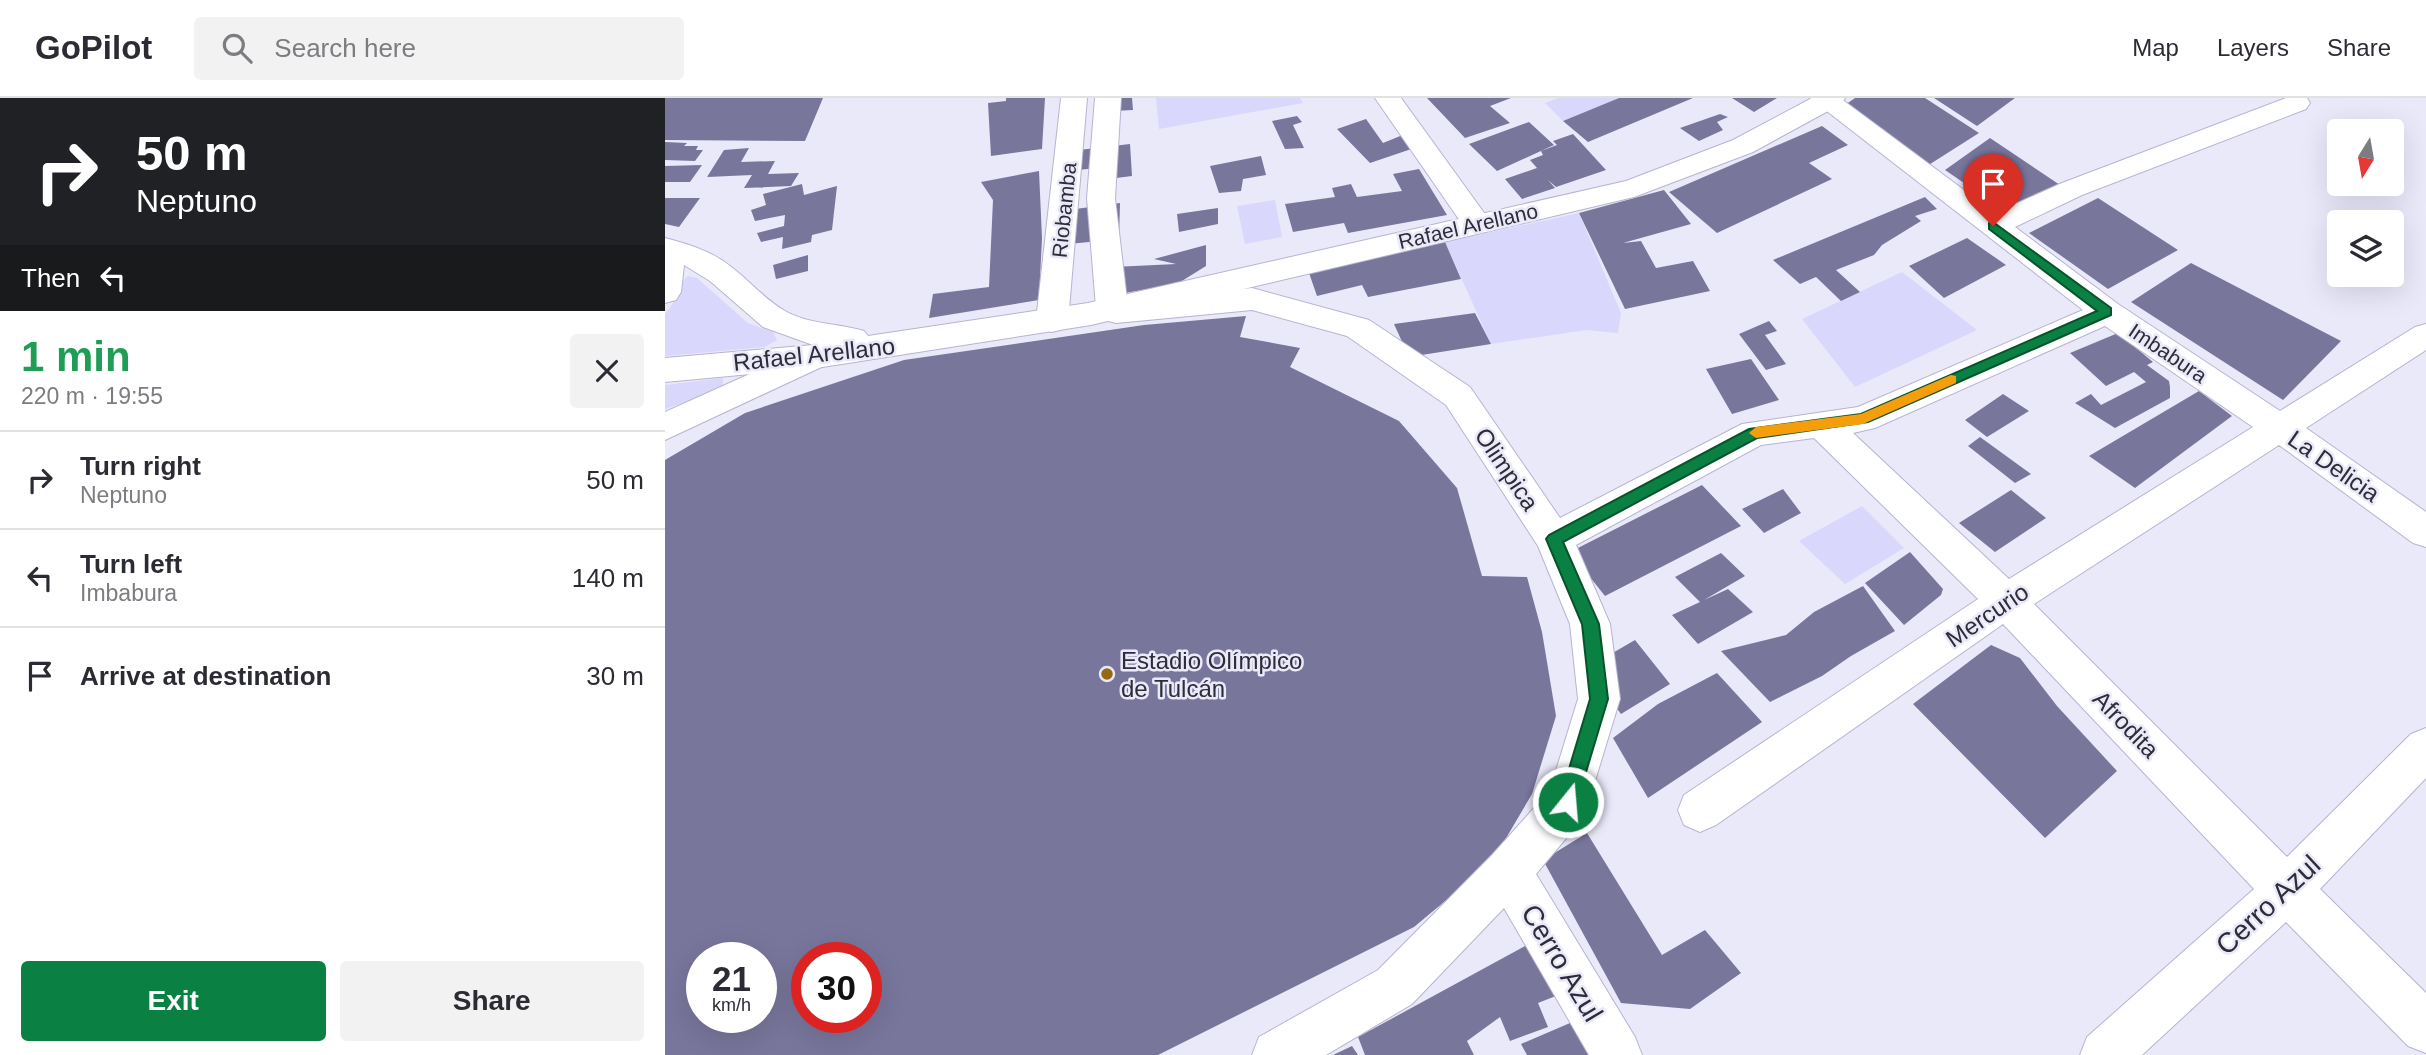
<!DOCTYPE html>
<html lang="en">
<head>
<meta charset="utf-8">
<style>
  :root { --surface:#fff; --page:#f2f2f3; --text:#2b2b33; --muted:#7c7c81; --line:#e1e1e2; --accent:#0b8043 }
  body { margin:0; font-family:Helvetica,sans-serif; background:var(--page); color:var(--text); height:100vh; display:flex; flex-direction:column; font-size:26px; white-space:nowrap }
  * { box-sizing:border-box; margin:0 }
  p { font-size:23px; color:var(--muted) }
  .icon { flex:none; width:38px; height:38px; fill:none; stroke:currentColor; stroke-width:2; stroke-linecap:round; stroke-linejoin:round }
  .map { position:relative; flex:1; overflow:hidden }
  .sheet { display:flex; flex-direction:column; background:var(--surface); width:665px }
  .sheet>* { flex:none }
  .guide { background:#202124; color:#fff; overflow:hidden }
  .needle { width:46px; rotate:191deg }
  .buttons { position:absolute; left:1662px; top:21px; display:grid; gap:14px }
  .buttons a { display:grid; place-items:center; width:77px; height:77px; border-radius:7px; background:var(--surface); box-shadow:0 7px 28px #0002; font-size:35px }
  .speed { position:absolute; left:21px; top:844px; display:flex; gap:14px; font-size:35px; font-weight:700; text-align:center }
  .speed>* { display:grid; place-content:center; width:91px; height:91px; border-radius:50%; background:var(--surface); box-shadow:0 7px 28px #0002; line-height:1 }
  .speed small { font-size:18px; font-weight:400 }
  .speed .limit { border:10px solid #d22; background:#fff; color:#111 }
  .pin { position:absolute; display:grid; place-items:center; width:60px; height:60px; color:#fff; margin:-72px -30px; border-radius:50% 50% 50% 0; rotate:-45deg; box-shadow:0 0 7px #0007 }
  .pin .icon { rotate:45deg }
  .me { position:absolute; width:77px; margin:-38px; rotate:17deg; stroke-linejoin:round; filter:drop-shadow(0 0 5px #0008) }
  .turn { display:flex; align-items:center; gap:24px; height:147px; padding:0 21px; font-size:32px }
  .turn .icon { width:91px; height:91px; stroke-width:2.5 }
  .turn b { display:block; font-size:49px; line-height:60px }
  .then { display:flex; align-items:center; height:66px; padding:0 21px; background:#0003; gap:14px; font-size:26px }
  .round { display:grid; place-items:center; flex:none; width:74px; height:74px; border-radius:7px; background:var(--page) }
  .head { display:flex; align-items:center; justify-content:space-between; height:119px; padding:0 21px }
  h1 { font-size:42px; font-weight:700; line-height:52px; color:#1e9e55 }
  .button { display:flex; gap:14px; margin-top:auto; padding:14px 21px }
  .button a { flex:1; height:80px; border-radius:7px; background:var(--accent); color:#fff; font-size:28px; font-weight:700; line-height:80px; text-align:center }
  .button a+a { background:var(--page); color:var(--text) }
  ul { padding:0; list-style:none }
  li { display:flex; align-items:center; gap:21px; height:98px; padding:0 21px; border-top:2px solid var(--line) }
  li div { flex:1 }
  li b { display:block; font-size:26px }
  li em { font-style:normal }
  header { display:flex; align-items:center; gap:42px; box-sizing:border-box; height:98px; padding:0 35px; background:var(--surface); border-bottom:2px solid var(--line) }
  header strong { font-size:33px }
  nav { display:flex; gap:38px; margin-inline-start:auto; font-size:24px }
  .search { width:490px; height:63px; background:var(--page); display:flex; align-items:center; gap:18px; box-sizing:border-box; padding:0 24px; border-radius:7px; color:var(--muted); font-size:26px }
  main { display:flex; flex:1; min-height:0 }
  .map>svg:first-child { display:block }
</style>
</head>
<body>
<header>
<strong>GoPilot</strong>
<div class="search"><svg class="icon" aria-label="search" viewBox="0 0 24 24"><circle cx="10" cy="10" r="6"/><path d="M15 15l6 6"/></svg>Search here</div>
<nav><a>Map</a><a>Layers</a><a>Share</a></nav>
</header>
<main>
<section class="sheet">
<div class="guide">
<div class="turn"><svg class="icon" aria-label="right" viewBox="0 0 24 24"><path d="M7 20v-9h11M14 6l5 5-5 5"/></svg><div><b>50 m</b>Neptuno</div></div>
<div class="then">Then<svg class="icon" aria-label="left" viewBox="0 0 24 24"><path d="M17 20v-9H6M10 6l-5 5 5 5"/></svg></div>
</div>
<div class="head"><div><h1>1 min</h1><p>220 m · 19:55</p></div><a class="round"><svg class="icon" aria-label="close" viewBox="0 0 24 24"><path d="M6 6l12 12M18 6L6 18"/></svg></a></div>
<ul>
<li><svg class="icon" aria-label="right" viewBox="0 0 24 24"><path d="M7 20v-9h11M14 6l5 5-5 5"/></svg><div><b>Turn right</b><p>Neptuno</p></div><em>50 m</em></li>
<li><svg class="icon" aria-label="left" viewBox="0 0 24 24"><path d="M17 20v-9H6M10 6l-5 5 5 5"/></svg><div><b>Turn left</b><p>Imbabura</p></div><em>140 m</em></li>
<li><svg class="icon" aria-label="arrive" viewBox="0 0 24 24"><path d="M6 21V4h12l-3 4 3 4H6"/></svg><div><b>Arrive at destination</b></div><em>30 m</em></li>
</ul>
<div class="button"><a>Exit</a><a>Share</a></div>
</section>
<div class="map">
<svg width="1761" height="957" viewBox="0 0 1761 957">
  <rect width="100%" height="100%" fill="#eae9fa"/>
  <path fill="#d9d7fb" d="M 491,0 L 635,0 L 638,5 L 494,31 Z
    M 893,0 L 954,0 L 898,23 L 880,5 Z
    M 610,102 L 617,139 L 580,146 L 572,108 Z
    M 914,115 L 956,215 L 953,235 L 921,232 L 826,246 L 780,144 Z
    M 1237,174 L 1312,232 L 1190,289 L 1137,221 Z
    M 23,178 L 32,180 L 83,225 L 108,234 L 112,242 L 99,249 L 0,258 L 0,216 C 13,203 11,187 23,178 Z
    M 58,280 L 58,291 L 0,311 L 0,287 Z
    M 1197,408 L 1239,450 L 1180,486 L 1134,443 Z"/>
  <path fill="#79769c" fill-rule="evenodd" d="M 0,0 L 158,0 L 140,43 L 0,42 Z
    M 341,0 L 380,0 L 377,51 L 326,58 L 323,5 L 341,3 Z
    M 432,0 L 467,0 L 468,12 L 430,14 Z
    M 762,0 L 846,0 L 825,8 L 845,25 L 800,40 Z
    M 954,0 L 1028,0 L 923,44 L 898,23 Z
    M 1067,0 L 1112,0 L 1089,14 Z
    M 1190,0 L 1260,0 L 1314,35 L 1262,68 L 1180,7 Z
    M 1269,0 L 1350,0 L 1312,28 Z
    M 1055,16 L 1063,19 L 1052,24 L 1058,32 L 1034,43 L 1015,30 Z
    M 632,18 L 637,24 L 628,27 L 639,50 L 620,51 L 607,23 Z
    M 701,21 L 718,45 L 750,32 L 764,45 L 705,65 L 672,31 Z
    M 864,24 L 889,47 L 832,73 L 804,46 Z
    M 1157,28 L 1183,47 L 1144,65 L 1167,81 L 1052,135 L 1004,94 Z
    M 908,36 L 941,72 L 891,89 L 883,82 L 890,90 L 857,101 L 840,81 L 872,70 L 865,62 L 878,57 L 876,53 L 892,47 L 888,43 Z
    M 1325,40 L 1395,87 L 1337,111 L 1280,72 Z
    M 0,44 L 22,45 L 19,48 L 33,48 L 31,52 L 38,52 L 30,63 L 0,62 Z
    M 465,46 L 467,78 L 443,81 L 442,69 L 403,73 L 405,53 Z
    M 84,50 L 76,64 L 110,63 L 103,76 L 134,75 L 126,88 L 79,90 L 87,77 L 42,79 L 59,52 Z
    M 596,58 L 601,77 L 578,81 L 576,93 L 554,95 L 545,68 Z
    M 37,67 L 25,84 L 0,84 L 0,68 Z
    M 754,71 L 782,117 L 683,135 L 679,125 L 628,134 L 620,106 L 670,99 L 667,90 L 686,86 L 692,99 L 737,93 L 728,76 Z
    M 374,73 L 377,140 L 374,202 L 264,220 L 268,196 L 324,189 L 328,102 L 316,84 Z
    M 137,86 L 139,97 L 172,88 L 167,132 L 147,137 L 146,144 L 117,151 L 118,139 L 96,144 L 92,135 L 119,128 L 120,117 L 90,123 L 86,112 L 101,107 L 98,96 Z
    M 999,92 L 1026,126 L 958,145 L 976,143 L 991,170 L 1028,163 L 1045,193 L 960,211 L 914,115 Z
    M 1260,99 L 1272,111 L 1250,118 L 1256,123 L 1217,147 L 1209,157 L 1171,172 L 1195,194 L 1176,203 L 1151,179 L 1135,186 L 1108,162 Z
    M 0,100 L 35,100 L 14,129 L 0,126 Z
    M 1433,100 L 1513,152 L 1443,191 L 1364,135 Z
    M 455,105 L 454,141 L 404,146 L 403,112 Z
    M 553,110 L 553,126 L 514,134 L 512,116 Z
    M 1302,140 L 1341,167 L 1279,200 L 1244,168 Z
    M 780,144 L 796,181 L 703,199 L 697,187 L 652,198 L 644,175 Z
    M 541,147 L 541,168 L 512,186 L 454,196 L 448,169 L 511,166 L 489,161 Z
    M 143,157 L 143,173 L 111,181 L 108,167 Z
    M 1526,165 L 1676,243 L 1618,302 L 1466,204 Z
    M 810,215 L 826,246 L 744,259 L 729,226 Z
    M 581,218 L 575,239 L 635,250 L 625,269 L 734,323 L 792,390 L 817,478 L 862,479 L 877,534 L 891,618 L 867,696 L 827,764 L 749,829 L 493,957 L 0,957 L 0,362 L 80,315 L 239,262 L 479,227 ZM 37,859 L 96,859 L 96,919 L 37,919 ZM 142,859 L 201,859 L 201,919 L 142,919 Z
    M 1104,223 L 1112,233 L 1100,237 L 1121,266 L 1101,272 L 1074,236 Z
    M 1453,235 L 1488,264 L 1482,267 L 1504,283 L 1505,289 L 1505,300 L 1450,330 L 1410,305 L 1426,296 L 1436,307 L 1481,284 L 1469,274 L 1441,288 L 1405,255 Z
    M 1086,261 L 1114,302 L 1067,316 L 1041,271 Z
    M 1534,293 L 1567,318 L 1470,390 L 1424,358 Z
    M 1338,296 L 1364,313 L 1322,339 L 1300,322 Z
    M 1315,339 L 1366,376 L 1350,385 L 1303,348 Z
    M 1037,387 L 1076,428 L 940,498 L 905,454 Z
    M 1118,391 L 1136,415 L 1099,435 L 1077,411 Z
    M 1346,392 L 1381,420 L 1330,454 L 1294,425 Z
    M 1245,454 L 1278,491 L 1276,497 L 1239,527 L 1200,485 Z
    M 1056,455 L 1080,478 L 1039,502 L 1063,491 L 1088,514 L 1033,546 L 1007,517 L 1035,504 L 1010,479 Z
    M 1198,488 L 1230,533 L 1186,558 L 1157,578 L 1105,604 L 1056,553 L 1121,537 L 1149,514 Z
    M 970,542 L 1005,586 L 956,616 L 936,589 L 953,579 L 939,560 Z
    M 1326,547 L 1355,560 L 1392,608 L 1452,673 L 1380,740 L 1248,606 Z
    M 1052,575 L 1097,624 L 983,700 L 948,640 L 993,606 Z
    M 922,735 L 997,857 L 1040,832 L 1076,875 L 1025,911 L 956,905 L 878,762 Z
    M 875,840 L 906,892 L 873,905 L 883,929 L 845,943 L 835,919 L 802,943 L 809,957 L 700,957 L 693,939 Z
    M 919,919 L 935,957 L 862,957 L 856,946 Z
    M 687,948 L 693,957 L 668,957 Z"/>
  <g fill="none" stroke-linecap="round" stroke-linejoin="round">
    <defs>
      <path id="minor" d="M 396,0 L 422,0 L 403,223 L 398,231 L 387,234 L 376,231 L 371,223 Z
        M 430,0 L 456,0 L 450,100 L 462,202 L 587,190 L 704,222 L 805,289 L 895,420 L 1077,326 L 1193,309 L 1418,212 L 1145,0 L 1175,0 L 1330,115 L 1397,85 L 1621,0 L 1642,0 L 1645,5 L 1641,11 L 1417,97 L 1350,129 L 1453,206 L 1615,313 L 1750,229 L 1761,226 L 1761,252 L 1641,330 L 1761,414 L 1761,449 L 1748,445 L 1614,347 L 1369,506 L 1622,759 L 1746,636 L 1761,630 L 1761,680 L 1655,791 L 1761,895 L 1761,955 L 1743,948 L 1621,824 L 1477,957 L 1415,957 L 1422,939 L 1589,791 L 1338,526 L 1051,727 L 1035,734 L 1019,727 L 1013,712 L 1019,697 L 1313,501 L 1149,340 L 1096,347 L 911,447 L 945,526 L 955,601 L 919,719 L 871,776 L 970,939 L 977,957 L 924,957 L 839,810 L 747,906 L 661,957 L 587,957 L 594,939 L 713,872 L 827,757 L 885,692 L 913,601 L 905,526 L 873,448 L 781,307 L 682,238 L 587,212 L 451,225 L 440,222 L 431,209 L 422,100 ZM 1440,228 L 1588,329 L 1344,481 L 1188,335 L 1210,330 Z
        M 710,0 L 736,0 L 822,119 L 827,126 L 822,133 L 812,135 L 802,133 Z
        M 151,246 L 163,250 L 167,258 L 163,266 L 0,342 L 0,314 Z"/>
      <path id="major" d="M 1147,0 L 1180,0 L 1176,6 L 1088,54 L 969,99 L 426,227 L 151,270 L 0,284 L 0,260 L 148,247 L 98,229 L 45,183 L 19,167 L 16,194 L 11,202 L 0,205 L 0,140 C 23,146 46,153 65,168 C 84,182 99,201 120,213 C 145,227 173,225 199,233 L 203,238 L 423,205 L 961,83 L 1068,42 Z"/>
    </defs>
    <use href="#minor" stroke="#b6b4d0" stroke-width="2"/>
    <use href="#major" stroke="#b6b4d0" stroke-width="2"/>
    <use href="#minor" fill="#fff" fill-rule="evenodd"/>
    <use href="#major" fill="#fff" fill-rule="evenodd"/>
  </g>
  <path fill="#0b8043" stroke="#07532c" stroke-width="2" d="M 1328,124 L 1446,210 L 1446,217 L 1203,324 L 1092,340 L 898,444 L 934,526 L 943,601 L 912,704 L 910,711 L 903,713 L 897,711 L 894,704 L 925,601 L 917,526 L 881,441 L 884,437 L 1084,331 L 1196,316 L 1432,213 L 1324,131 L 1324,125 Z"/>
  <path fill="#f59e0b" d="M 1286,277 L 1291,278 L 1291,285 L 1198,326 L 1091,340 L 1084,335 L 1091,329 L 1196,316 Z"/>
  <circle fill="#946814" stroke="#eae9fa" stroke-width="2.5" cx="442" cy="576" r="7"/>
  <g text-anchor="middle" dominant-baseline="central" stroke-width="5" stroke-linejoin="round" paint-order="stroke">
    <g font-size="21" fill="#2d2c37" stroke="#eae9fa">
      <text transform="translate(399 112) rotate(-84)">Riobamba</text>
      <text transform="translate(803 128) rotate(-13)">Rafael Arellano</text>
      <text transform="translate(1503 255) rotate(34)">Imbabura</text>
    </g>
    <g font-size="24" fill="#2d2c37" stroke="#eae9fa">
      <text transform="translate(149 256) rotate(-6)">Rafael Arellano</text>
      <text transform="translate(1669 368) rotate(35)">La Delicia</text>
      <text transform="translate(842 371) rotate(56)">Olimpica</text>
      <text transform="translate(1322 517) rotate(-34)">Mercurio</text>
      <text transform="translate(1461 626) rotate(46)">Afrodita</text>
    </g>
    <g font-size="24" fill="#2d2c37" stroke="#eae9fa" text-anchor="start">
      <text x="456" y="562">Estadio Olímpico<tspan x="456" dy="28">de Tulcán</tspan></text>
    </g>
    <g font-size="28" fill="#2d2c37" stroke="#eae9fa">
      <text transform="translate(1603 807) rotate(-43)">Cerro Azul</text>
      <text transform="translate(897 865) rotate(59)">Cerro Azul</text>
    </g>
  </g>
</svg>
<div class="buttons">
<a><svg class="needle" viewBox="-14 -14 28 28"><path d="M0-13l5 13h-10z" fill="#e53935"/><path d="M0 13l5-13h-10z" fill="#7c7c81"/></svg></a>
<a><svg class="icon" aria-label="layers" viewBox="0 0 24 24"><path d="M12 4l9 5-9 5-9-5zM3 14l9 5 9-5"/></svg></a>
</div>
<div class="speed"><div>21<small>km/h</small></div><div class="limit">30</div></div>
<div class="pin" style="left:1328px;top:128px;background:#d93025"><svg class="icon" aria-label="arrive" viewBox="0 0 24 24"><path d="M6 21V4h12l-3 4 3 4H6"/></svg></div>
<svg class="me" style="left:903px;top:704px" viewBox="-20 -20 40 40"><circle r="17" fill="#0b8043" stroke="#fff" stroke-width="3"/><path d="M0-11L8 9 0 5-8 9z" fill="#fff"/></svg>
</div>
</main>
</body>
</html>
